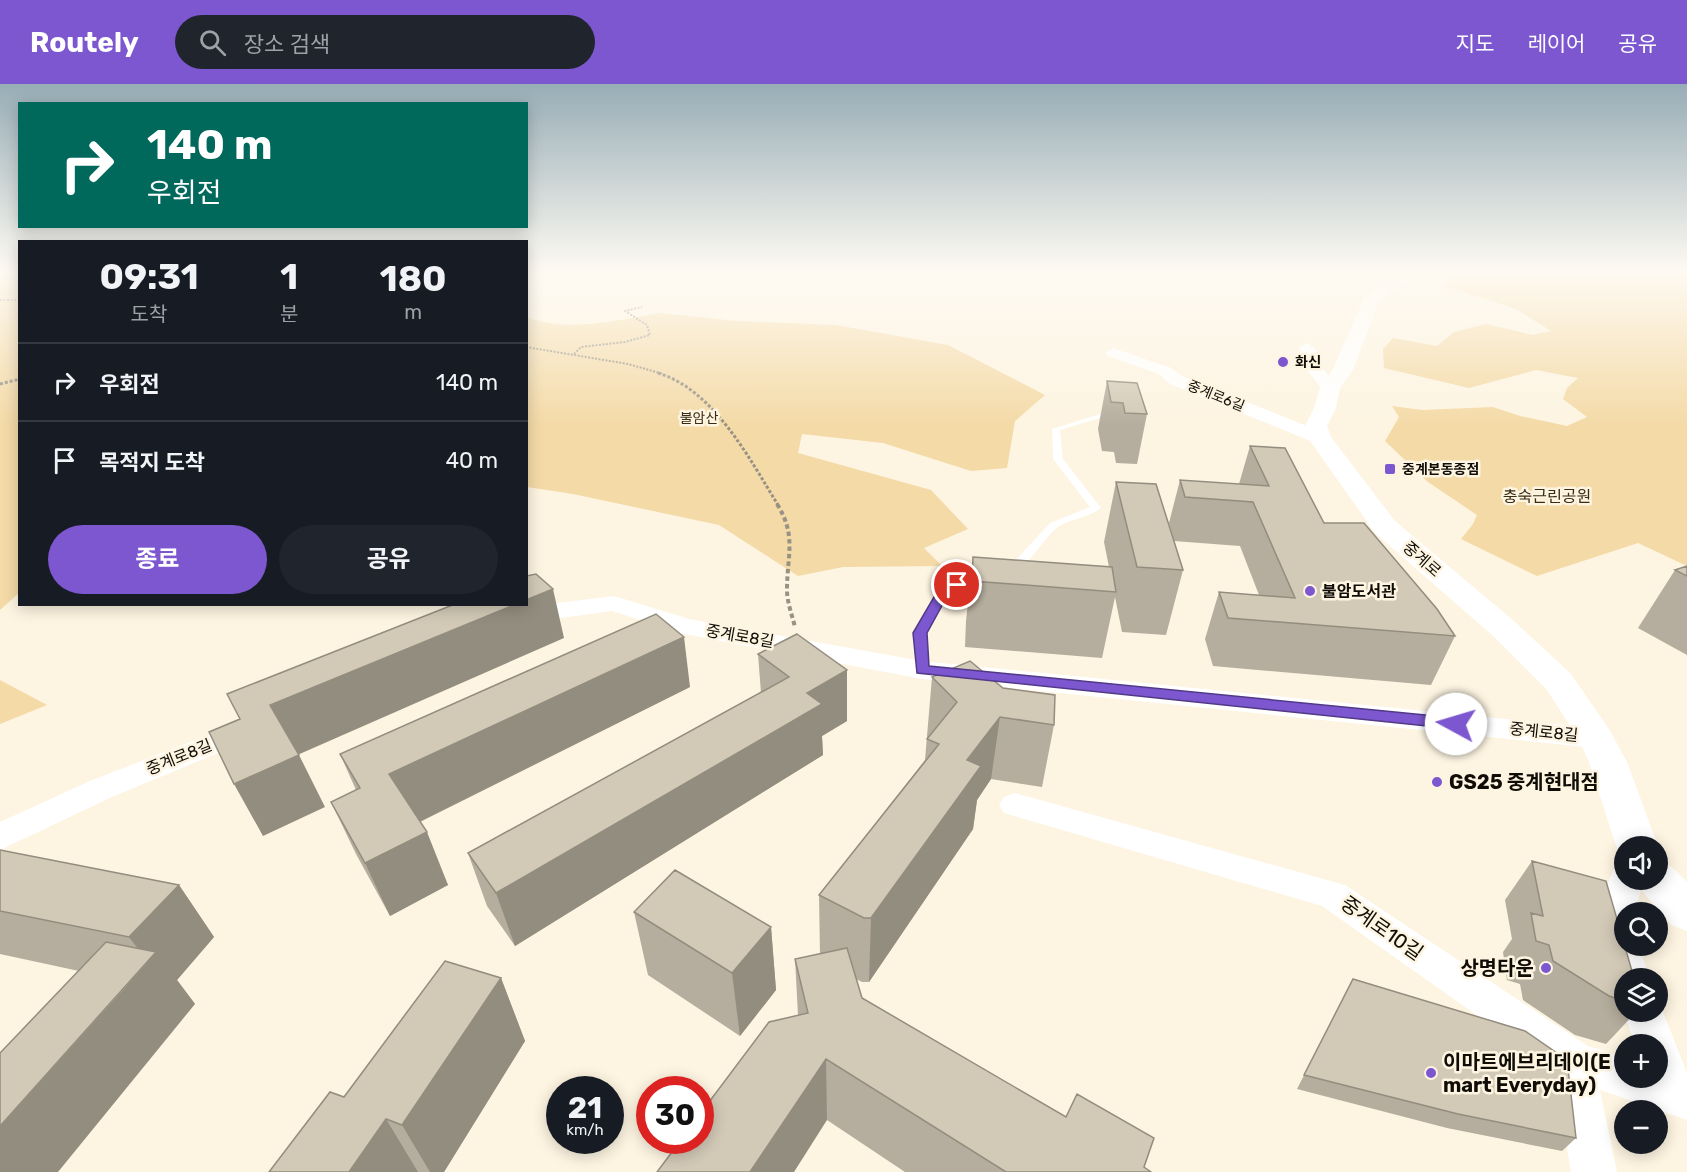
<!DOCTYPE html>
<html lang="ko">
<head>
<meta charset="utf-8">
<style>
  :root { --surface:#171b24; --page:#20242c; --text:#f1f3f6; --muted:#9ea1a6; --line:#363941; --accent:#7d57d0 }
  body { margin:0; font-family:Rubik,"Noto Sans KR",sans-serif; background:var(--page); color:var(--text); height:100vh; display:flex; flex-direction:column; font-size:22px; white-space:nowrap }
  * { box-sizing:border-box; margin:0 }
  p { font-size:20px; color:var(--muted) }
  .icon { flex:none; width:33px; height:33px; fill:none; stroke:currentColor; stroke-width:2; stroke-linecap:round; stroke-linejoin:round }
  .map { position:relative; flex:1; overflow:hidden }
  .panel { position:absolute; left:18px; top:156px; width:510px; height:366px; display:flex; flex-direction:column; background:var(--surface); border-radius:0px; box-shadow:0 3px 15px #0003 }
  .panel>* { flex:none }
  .banner { position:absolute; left:18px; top:18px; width:510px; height:126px; border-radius:0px; box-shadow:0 3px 15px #0003; background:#00695c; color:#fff; overflow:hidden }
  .buttons { position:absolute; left:1614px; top:752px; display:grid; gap:12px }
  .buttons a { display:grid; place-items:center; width:54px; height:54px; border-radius:50%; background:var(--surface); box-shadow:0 3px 15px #0003; font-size:30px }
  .speed { position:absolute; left:546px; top:992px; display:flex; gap:12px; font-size:30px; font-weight:700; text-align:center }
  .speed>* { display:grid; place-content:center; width:78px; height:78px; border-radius:50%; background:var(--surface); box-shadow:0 3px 15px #0003; line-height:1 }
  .speed small { font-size:15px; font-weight:400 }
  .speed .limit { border:9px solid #d22; background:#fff; color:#111 }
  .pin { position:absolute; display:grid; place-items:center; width:51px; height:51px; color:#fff; margin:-26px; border:3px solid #fff; border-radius:50%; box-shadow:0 2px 6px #0007 }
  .me { position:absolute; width:66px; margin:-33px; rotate:276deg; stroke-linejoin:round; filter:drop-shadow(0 0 4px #0008) }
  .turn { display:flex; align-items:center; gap:21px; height:126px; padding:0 30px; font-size:27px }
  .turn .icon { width:78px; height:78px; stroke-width:2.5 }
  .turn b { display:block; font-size:42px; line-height:51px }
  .eta { display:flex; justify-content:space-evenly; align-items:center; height:102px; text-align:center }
  .eta b { font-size:36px; font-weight:700; line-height:42px }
  .primary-button { display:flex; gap:12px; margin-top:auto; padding:12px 30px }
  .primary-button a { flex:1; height:69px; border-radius:36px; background:var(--accent); color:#fff; font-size:24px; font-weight:700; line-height:69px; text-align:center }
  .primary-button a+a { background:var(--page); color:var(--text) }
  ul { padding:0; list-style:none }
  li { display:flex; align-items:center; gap:18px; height:78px; padding:0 30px; border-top:2px solid var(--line) }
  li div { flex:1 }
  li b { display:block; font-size:22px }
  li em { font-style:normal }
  header { display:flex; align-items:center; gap:36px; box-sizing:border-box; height:84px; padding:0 30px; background:var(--accent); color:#fff }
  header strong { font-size:28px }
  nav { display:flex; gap:33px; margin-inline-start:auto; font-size:21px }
  .search { width:420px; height:54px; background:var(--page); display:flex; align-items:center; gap:15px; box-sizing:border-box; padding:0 21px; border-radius:33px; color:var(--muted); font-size:22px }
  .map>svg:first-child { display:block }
</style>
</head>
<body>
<header>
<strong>Routely</strong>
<div class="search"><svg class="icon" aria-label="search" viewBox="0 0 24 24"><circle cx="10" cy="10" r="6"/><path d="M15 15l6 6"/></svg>장소 검색</div>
<nav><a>지도</a><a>레이어</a><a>공유</a></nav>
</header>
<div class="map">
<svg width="1687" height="1088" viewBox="0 0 1687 1088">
  <rect width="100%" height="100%" fill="#fdf4e1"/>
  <path fill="#f4daa7" d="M 0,188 L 19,188 L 20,508 L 0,526 Z
    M 1452,188 L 1687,188 L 1687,482 L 1638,459 L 1537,492 L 1461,455 L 1473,440 L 1477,431 L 1428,398 L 1385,357 L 1399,333 L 1392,322 L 1422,326 L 1493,323 L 1520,332 L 1567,342 L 1587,333 L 1563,315 L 1567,304 L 1578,294 L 1536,286 L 1469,304 L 1384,284 L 1383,265 L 1393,254 L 1437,262 L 1454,248 L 1486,240 L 1533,251 L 1551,247 L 1516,225 L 1444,202 Z
    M 660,229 L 736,237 L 836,241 L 948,261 L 1045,311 L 1015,337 L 1007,384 L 971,387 L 883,359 L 802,350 L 798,369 L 931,406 L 968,445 L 924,464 L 942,482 L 843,483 L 798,492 L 719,441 L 573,410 L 527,403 L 527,233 C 569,249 617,236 660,229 Z
    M 0,596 L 47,621 L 0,640 Z"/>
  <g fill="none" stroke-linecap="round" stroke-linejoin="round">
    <path stroke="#989284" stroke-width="2" stroke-dasharray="2 1.5" stroke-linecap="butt" d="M 0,216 L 20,216
      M 526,263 L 628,280 L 663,290
      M 574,270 L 581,263 L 625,258 L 650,251 L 647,241 L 625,227 L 642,223"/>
    <path stroke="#989284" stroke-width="3" stroke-dasharray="3 2" stroke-linecap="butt" d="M 658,289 C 714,306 749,374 778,421
      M 0,300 L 20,295"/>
    <path stroke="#989284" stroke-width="4" stroke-dasharray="4.5 3" stroke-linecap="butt" d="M 777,420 C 797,452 787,471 787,506 C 787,518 792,531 795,543"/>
    <path fill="#fff" fill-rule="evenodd" d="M 1113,326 L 1120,328 L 1060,346 L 1063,375 L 1101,424 C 1089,434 1071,434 1058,443 C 1043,453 1026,491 1006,487 L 1005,485 L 1012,480 L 1050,439 L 1090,423 L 1053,375 L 1052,345 Z
      M 985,492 L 991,495 L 989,497 L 961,504 L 943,518 L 926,549 L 928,586 L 922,590 L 918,589 L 916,586 L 914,549 L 934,514 L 953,499 Z"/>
    <path fill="#fff" fill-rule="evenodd" d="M 1307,259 L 1315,264 L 1320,281 L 1338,304 L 1336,308 L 1324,308 L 1307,286 L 1299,264 Z
      M 1113,264 L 1171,284 L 1182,292 L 1327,350 L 1329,354 L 1327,358 L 1313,358 L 1170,300 L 1159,290 L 1108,272 L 1105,269 Z
      M 614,512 L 689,535 L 922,577 L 1596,644 L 1606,647 L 1611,654 L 1606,661 L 1596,664 L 922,595 L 684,550 L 612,527 L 525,539 L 516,536 L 512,531 L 516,526 L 525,523 Z
      M 244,637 L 254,640 L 259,647 L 254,654 L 112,713 L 0,766 L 0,738 L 90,697 Z
      M 1015,709 L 1345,801 L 1588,962 L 1624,973 L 1624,993 L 1658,993 L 1658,960 L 1635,960 L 1623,927 L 1624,924 L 1624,927 L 1658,927 L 1658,915 L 1687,989 L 1687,1036 L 1600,1006 L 1617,1088 L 1571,1088 L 1558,1012 L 1557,988 L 1322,822 L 1004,729 L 999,721 L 1004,713 Z
      M 1624,781 L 1624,795 L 1643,795 L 1636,828 L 1624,828 L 1624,861 L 1638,861 L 1650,894 L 1624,894 L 1624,909 L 1618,906 C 1612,894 1596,855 1596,844 C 1597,828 1607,799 1614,785 Z"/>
    <path fill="#fff" fill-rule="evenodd" d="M 1404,188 L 1424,188 L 1379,217 L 1353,286 L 1340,304 L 1336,324 L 1327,342 L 1331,353 L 1395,437 L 1514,537 L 1571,590 L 1609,645 L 1627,678 L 1658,762 L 1624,762 L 1624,774 L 1622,773 L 1616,762 L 1589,678 L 1579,656 L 1547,606 L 1492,551 L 1375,449 L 1308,354 L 1305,342 L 1314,324 L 1320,304 L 1333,285 L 1364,214 Z
      M 1658,778 L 1672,783 L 1687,798 L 1687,847 L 1671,841 L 1642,807 L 1636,795 L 1658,795 Z"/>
  </g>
  <path fill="#b5ad9d" d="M 1107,297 L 1147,330 L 1137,380 L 1116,379 L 1114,368 L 1102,367 L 1098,345 Z
    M 1250,362 L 1324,439 L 1455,552 L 1431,601 L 1213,582 L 1205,555 L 1219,508 L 1259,511 L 1240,462 L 1174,457 L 1169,439 L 1180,396 L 1239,400 Z
    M 1116,398 L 1183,486 L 1166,551 L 1122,548 L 1115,513 L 1102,574 L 965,563 L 966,537 L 973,473 L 1109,483 L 1104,458 Z
    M 1687,482 L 1687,571 L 1638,544 L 1675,486 Z
    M 758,570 L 847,637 L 822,652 L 823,671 L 515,862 L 487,822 L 468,769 L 761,609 Z
    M 932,593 L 1003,604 L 1054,641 L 1042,703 L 991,695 L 977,716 L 973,745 L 869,898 L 862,898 L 856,895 L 862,914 L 1151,1088 L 905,1088 L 827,1036 L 798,931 L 795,875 L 820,870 L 819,811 L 925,676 Z
    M 690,603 L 420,738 L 448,801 L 390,832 L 356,770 L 331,718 L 356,706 L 340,670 Z
    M 0,766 L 179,801 L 214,853 L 177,896 L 195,920 L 79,887 L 0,870 Z
    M 1532,777 L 1624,894 L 1624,927 L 1637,927 L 1606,960 L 1575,951 L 1523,916 L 1520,900 L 1507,896 L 1503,868 L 1512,855 L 1505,816 Z
    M 634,828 L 771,843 L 776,906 L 740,952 L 648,891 Z
    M 501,894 L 525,957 L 444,1088 L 269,1088 Z
    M 1353,895 L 1576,1054 L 1562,1067 L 1447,1044 L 1297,1005 Z"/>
  <path fill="#938d7f" d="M 553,505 L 564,554 L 295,672 L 270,621 L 516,520 L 526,520 L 526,516 Z
    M 684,553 L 690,603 L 411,742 L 389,690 Z
    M 847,586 L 847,637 L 822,652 L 823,671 L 515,862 L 496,809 L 807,609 Z
    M 1000,633 L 991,695 L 977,716 L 973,745 L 869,898 L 871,834 L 967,676 Z
    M 299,671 L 325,723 L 263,752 L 234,700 Z
    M 427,748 L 448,801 L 390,832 L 365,779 Z
    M 179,801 L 214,853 L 177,896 L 195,920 L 58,1088 L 0,1088 L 0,1042 L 148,878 L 129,853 Z
    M 771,843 L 776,906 L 740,952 L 732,889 Z
    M 501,894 L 525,957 L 444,1088 L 430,1088 L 402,1041 Z
    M 826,975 L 827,1036 L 794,1088 L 750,1088 Z
    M 386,1035 L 418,1088 L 349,1088 Z"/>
  <path fill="#d2c9b6" stroke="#938d7f" stroke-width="1.5" d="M 1107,297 L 1137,299 L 1147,330 L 1125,329 L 1123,319 L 1111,318 Z
    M 1250,362 L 1285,364 L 1324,439 L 1364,439 L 1437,525 L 1455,552 L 1228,534 L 1219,508 L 1295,514 L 1253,418 L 1185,413 L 1180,396 L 1269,402 Z
    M 1116,398 L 1156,400 L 1183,486 L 1137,483 Z
    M 973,473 L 1112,483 L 1116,508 L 972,497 Z
    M 1687,482 L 1687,492 L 1675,486 Z
    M 536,490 L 553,505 L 526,516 L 526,492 Z
    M 455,520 L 516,520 L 270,621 L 299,671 L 234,700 L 209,648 L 240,635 L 227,610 Z
    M 656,530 L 684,553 L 389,690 L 427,748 L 365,779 L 331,718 L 360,704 L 340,670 Z
    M 797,550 L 847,586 L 807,609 L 822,620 L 496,809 L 468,769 L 789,593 L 758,570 Z
    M 970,577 L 1003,604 L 1055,611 L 1054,641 L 1000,633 L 967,676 L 981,682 L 871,834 L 864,834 L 819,811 L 939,660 L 927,655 L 957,618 L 932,593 Z
    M 0,766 L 179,801 L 129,853 L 0,827 Z
    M 1532,777 L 1606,797 L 1634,894 L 1624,894 L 1624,917 L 1609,912 L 1553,877 L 1549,861 L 1536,857 L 1531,829 L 1543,832 Z
    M 675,786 L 771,843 L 732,889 L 634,828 Z
    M 106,858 L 156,868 L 0,1042 L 0,969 Z
    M 847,864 L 862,914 L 1066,1033 L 1077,1010 L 1154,1054 L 1144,1083 L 1151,1088 L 1006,1088 L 826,975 L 750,1088 L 657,1088 L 681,1056 L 700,1056 L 700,1030 L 769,938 L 808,929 L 795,875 Z
    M 445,877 L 501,894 L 402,1041 L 386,1035 L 349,1088 L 269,1088 L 330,1008 L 344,1013 Z
    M 1353,895 L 1525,947 L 1567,976 L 1576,1054 L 1458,1030 L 1304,991 Z"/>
  <linearGradient id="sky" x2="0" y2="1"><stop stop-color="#97adb6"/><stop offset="0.55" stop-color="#fefaf2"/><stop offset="1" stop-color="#fefaf2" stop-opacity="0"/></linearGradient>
  <rect width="1687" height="341" fill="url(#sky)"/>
  <path fill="#7d57d0" stroke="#513987" stroke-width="1.5" d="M 957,497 L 963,501 L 944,518 L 927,549 L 929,582 L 1456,634 L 1462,636 L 1464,640 L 1462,643 L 1456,645 L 917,589 L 913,549 L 934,513 Z"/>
  <g fill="#7d57d0" stroke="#fdf4e1" stroke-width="2">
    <circle cx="1283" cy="278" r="6"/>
    <rect x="1384" y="379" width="12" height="12" rx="3"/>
    <circle cx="1310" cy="507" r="6"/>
    <circle cx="1437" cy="698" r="6"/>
    <circle cx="1546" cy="884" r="6"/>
    <circle cx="1431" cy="989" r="6"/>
  </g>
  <g text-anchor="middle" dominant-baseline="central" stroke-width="5" stroke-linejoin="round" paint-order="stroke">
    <g font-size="14" font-weight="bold" fill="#100d07" stroke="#fdf4e1" text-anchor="start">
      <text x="1295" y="278">화신</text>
      <text x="1402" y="385">중계본동종점</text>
    </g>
    <g font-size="14" fill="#100d07" stroke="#fdf4e1">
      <text transform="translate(1216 312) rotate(22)">중계로6길</text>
    </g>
    <g font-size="14" fill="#392d13" stroke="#fdf4e1">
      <text x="699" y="334">불암산</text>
    </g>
    <g font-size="16" fill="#392d13" stroke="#fdf4e1">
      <text x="1547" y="412">충숙근린공원</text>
    </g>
    <g font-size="16" fill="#100d07" stroke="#fdf4e1">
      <text transform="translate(1422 475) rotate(41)">중계로</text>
      <text transform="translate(740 552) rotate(10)">중계로8길</text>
      <text transform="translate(1544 648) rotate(6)">중계로8길</text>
      <text transform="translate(179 673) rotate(-22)">중계로8길</text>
    </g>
    <g font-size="16" font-weight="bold" fill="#100d07" stroke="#fdf4e1" text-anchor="start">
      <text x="1322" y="507">불암도서관</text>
    </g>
    <g font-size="20" font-weight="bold" fill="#100d07" stroke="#fdf4e1" text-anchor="start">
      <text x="1449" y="698">GS25 중계현대점</text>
      <text x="1534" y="884" text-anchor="end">상명타운</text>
      <text x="1443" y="978">이마트에브리데이(E<tspan x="1443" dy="23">mart Everyday)</tspan></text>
    </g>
    <g font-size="20" fill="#100d07" stroke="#fdf4e1">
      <text transform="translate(1382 844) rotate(35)">중계로10길</text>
    </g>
  </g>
</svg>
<div class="buttons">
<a><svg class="icon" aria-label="sound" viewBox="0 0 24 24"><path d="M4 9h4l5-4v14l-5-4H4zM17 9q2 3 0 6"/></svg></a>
<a><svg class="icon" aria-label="search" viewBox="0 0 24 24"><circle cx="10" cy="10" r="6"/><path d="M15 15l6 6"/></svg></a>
<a><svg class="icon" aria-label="layers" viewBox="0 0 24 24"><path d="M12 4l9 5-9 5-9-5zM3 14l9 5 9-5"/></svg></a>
<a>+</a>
<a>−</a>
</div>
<div class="speed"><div>21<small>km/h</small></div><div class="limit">30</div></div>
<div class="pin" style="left:957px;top:501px;background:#d93025"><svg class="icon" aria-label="arrive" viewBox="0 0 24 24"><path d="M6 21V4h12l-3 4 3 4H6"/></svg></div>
<svg class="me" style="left:1456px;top:640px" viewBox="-20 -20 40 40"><circle r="19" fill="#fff"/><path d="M0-13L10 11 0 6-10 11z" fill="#7d57d0"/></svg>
<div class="banner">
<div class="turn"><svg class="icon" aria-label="right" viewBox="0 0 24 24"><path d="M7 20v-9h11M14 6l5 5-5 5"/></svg><div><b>140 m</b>우회전</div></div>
</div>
<section class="panel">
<div class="eta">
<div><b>09:31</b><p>도착</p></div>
<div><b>1</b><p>분</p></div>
<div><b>180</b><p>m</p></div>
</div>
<ul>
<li><svg class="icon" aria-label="right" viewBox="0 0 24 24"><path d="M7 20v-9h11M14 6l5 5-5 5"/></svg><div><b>우회전</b></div><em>140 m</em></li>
<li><svg class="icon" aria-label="arrive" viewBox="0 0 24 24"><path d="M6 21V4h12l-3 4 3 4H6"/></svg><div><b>목적지 도착</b></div><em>40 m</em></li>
</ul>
<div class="primary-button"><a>종료</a><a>공유</a></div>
</section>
</div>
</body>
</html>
